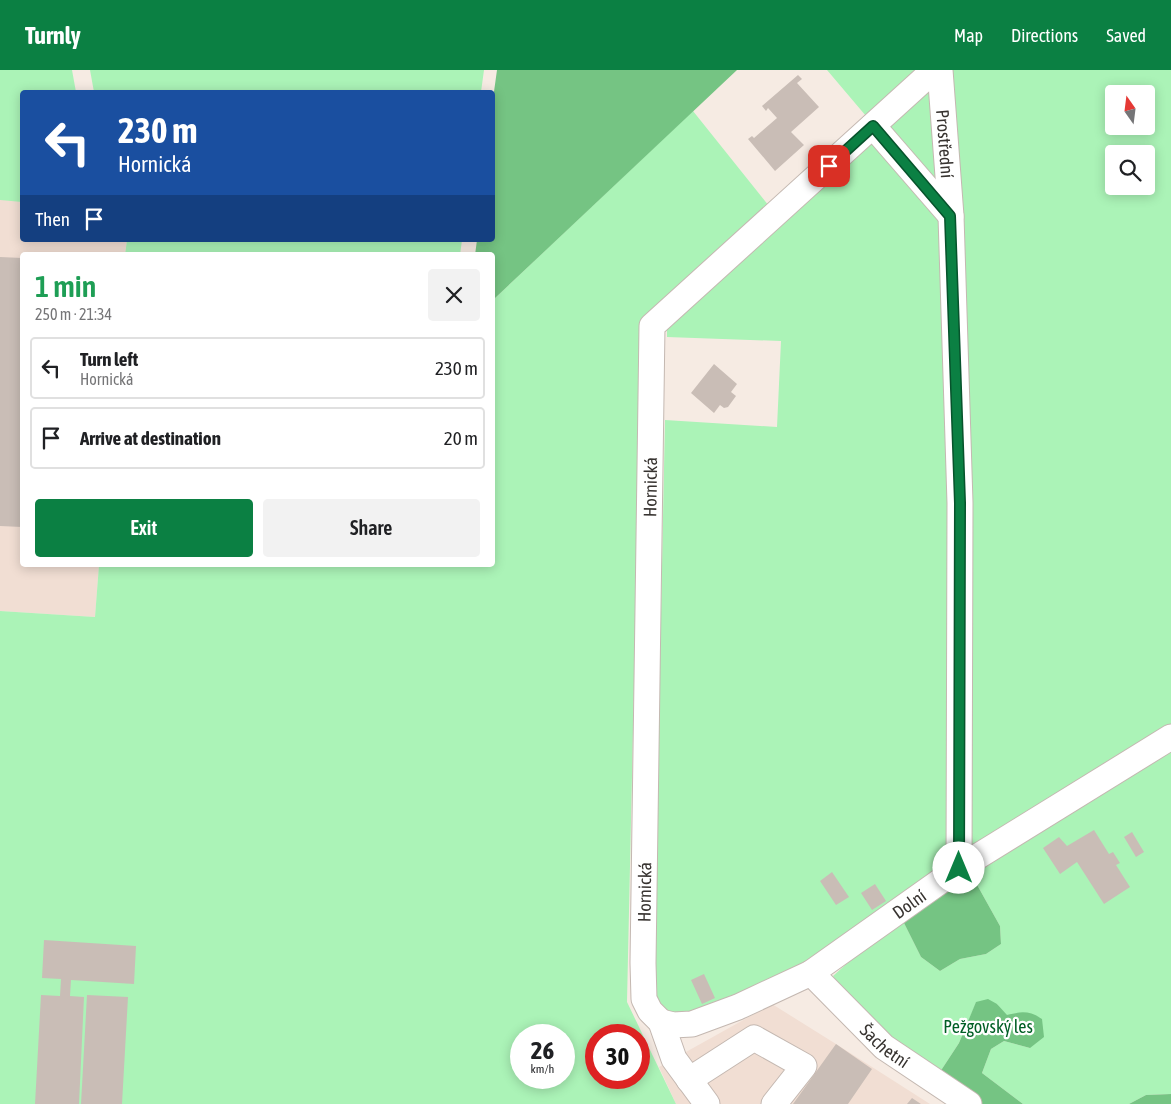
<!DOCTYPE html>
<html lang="en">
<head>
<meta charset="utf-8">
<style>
  :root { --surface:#fff; --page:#f2f2f2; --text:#202124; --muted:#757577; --line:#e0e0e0; --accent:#0b8043 }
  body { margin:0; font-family:"Asap Condensed",sans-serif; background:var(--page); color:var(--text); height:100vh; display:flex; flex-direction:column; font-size:19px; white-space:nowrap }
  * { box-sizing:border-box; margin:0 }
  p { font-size:16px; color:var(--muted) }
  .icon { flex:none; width:28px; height:28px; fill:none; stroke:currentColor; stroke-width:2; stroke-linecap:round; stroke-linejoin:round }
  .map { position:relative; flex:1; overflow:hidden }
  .details { position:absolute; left:20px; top:182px; width:475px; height:315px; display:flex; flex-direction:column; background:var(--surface); border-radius:5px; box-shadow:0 2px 12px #0003 }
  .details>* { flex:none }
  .hud { position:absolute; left:20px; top:20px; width:475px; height:152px; border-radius:5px; box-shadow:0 2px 12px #0003; background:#1a4fa0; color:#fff; overflow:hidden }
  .needle { width:32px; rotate:346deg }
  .fabs { position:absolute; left:1105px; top:15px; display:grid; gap:10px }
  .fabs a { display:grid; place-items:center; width:50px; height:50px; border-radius:5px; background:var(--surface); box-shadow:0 2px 12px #0003; font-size:25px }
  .speed { position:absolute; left:510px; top:954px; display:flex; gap:10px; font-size:25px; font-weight:700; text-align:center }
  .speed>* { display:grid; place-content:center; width:65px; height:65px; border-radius:50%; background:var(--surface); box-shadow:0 2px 12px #0003; line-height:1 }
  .speed small { font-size:12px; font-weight:400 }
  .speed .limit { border:8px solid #d22; background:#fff; color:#111 }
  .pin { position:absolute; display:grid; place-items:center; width:42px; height:42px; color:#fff; margin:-21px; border-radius:10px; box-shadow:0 2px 8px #0006 }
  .me { position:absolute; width:55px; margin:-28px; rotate:0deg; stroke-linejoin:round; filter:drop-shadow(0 0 4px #0008) }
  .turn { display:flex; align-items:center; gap:18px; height:105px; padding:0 15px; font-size:22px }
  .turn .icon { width:65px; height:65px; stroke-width:2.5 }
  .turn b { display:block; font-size:35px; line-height:42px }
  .then { display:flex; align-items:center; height:48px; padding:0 15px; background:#0003; gap:10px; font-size:19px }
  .round { display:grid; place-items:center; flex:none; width:52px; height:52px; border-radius:5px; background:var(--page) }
  .headline { display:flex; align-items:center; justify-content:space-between; height:85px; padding:0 15px }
  h1 { font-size:30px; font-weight:600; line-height:38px; color:#1e9e55 }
  .button { display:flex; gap:10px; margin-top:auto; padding:10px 15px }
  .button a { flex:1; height:58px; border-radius:5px; background:var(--accent); color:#fff; font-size:20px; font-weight:600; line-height:58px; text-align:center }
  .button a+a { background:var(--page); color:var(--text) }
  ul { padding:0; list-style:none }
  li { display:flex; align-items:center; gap:15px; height:62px; margin:0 10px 8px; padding:0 5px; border:2px solid var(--line); border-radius:5px }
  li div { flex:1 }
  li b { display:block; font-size:19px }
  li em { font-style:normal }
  header { display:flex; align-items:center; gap:30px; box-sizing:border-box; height:70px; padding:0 25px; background:var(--accent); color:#fff }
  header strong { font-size:24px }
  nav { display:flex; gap:28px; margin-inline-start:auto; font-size:18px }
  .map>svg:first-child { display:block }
</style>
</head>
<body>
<header>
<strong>Turnly</strong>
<nav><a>Map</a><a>Directions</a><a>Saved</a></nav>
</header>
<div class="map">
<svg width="1171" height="1034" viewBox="0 0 1171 1034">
  <rect width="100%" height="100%" fill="#f6ebe3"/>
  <path fill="#f1ded3" d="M 0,129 L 22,131 L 22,170 L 127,170 L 125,185 L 22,185 L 22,495 L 99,495 L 95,547 L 0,541 Z
    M 772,934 L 836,974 L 930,1034 L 676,1034 L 659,997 Z"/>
  <path fill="#abf3b7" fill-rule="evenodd" d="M 0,0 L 72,0 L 76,22 L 22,22 L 22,132 L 0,130 Z
    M 90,0 L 484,0 L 481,22 L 94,22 Z
    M 827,0 L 916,0 L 866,46 Z
    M 953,0 L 1171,0 L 1171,667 L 811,903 L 692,954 L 653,935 L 665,350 L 777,357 L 781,271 L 667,267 L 667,251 ZM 1114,24 L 1146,24 L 1146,56 L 1114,56 ZM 1114,84 L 1146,84 L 1146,116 L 1114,116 Z
    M 693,41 L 769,136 L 642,253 L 627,932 L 676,1034 L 0,1034 L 0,541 L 95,547 L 99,495 L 492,495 L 493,230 ZM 521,965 L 564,965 L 564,1008 L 521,1008 ZM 596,965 L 639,965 L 639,1008 L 596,1008 Z
    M 127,170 L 462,170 L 460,185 L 125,185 Z
    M 1171,675 L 1171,1024 L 1146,1025 L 1129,1034 L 1023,1034 L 982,1003 L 991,979 L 1004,971 L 1030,978 L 997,934 L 976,933 L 959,973 L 938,1005 L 902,981 L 847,926 L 833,906 L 872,871 L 903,851 L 921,887 L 940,901 L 960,889 L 986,884 L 1001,874 L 1000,856 L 971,804 L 1020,775 Z"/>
  <path fill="#75c483" d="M 497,0 L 737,0 L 493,230 L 492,185 L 475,185 L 477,170 L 492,170 L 492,36 Z
    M 971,804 L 1000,856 L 1001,874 L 986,884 L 960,889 L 940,901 L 921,887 L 903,851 Z
    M 988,929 L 997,934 L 1007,945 C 1022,941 1030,941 1042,949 L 1044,967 L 1030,978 L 1004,971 L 991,979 L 982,1003 L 1023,1034 L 975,1034 L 938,1005 L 959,973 L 976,932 Z
    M 1171,1024 L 1171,1034 L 1129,1034 L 1146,1025 Z"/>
  <path fill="#c9bdb6" d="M 798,5 L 802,9 L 797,13 L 819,37 L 791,62 L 804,75 L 775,101 L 748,69 L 752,66 L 754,68 L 777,48 L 768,38 L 766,41 L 762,36 Z
    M 0,187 L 22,188 L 22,457 L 0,456 Z
    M 714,294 L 737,314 L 731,322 L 736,326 L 728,337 L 724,338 L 720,335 L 714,343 L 691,323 Z
    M 1094,760 L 1109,784 L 1113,782 L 1120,793 L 1116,795 L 1130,817 L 1104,834 L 1077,792 L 1060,804 L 1043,778 L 1059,767 L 1067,776 Z
    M 1132,762 L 1144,782 L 1136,787 L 1124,767 Z
    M 832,802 L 849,827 L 836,835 L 820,811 Z
    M 875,814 L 886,831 L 872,840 L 861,823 Z
    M 44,870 L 136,876 L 134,914 L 71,910 L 70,926 L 84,927 L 79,1034 L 35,1034 L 41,925 L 60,926 L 61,909 L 42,908 Z
    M 704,904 L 715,928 L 702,934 L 691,910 Z
    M 87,925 L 128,927 L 122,1034 L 81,1034 Z
    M 836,974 L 872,999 L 848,1034 L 793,1034 Z
    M 912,1028 L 921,1034 L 907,1034 Z"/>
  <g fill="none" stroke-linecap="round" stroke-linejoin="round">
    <defs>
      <g id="minor">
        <path id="s1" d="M 940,0 L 951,146 L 960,433 L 959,798"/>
        <path d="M 873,56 L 951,146"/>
        <path id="s2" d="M 811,903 L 884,977 L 969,1034"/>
        <path id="s3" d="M 661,952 L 673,955 L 692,954 L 738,937 L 811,903 L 959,798 L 1171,667"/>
        <path d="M 689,1010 L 754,968 L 804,996 L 774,1034"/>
        <path id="s4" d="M 707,1034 L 674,989 L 661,952 L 650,941 L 644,929 L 643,893 L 652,256 L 934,0"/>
      </g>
    </defs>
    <use href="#minor" stroke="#c4b8b1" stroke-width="27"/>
    <use href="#minor" stroke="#fff" stroke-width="25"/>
  </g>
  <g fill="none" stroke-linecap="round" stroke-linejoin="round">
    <defs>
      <path id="route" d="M 829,96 L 873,56 L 950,146 L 960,433 L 959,798"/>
    </defs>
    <use href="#route" stroke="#07532c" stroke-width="12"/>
    <use href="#route" stroke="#0b8043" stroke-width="9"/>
  </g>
  <g text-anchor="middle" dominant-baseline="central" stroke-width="4.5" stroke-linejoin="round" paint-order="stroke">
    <g font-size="18" fill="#373330" stroke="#fff">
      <text stroke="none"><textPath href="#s1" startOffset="74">Prostřední</textPath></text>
      <text stroke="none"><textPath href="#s4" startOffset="636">Hornická</textPath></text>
      <text stroke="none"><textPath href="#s4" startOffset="231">Hornická</textPath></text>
      <text stroke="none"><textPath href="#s3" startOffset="281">Dolní</textPath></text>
      <text stroke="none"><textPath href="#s2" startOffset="104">Šachetní</textPath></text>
    </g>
    <g font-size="18" fill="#005f25" stroke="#fff">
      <text x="988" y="956">Pežgovský les</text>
    </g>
  </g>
</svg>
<div class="fabs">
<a><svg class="needle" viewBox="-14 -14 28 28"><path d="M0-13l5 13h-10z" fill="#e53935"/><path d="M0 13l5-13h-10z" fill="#757577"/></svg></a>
<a><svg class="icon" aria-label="search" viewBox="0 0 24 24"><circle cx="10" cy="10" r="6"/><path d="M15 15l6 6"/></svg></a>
</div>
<div class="speed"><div>26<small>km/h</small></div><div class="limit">30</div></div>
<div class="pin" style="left:829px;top:96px;background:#d93025"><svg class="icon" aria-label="arrive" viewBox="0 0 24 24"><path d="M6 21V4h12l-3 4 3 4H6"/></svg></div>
<svg class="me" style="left:959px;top:798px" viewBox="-20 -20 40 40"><circle r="19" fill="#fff"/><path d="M0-13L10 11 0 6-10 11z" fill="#0b8043"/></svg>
<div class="hud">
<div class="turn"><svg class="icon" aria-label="left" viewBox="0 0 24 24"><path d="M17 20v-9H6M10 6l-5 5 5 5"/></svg><div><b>230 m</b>Hornická</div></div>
<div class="then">Then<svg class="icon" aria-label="arrive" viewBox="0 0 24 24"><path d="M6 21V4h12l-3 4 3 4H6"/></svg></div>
</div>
<section class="details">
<div class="headline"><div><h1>1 min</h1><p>250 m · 21:34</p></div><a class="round"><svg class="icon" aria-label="close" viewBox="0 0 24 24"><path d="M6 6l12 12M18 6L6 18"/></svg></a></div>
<ul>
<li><svg class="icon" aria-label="left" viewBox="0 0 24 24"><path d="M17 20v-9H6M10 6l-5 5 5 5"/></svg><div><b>Turn left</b><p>Hornická</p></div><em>230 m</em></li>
<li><svg class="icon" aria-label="arrive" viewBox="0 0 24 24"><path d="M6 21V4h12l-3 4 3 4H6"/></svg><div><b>Arrive at destination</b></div><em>20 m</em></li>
</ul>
<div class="button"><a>Exit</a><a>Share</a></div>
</section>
</div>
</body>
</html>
